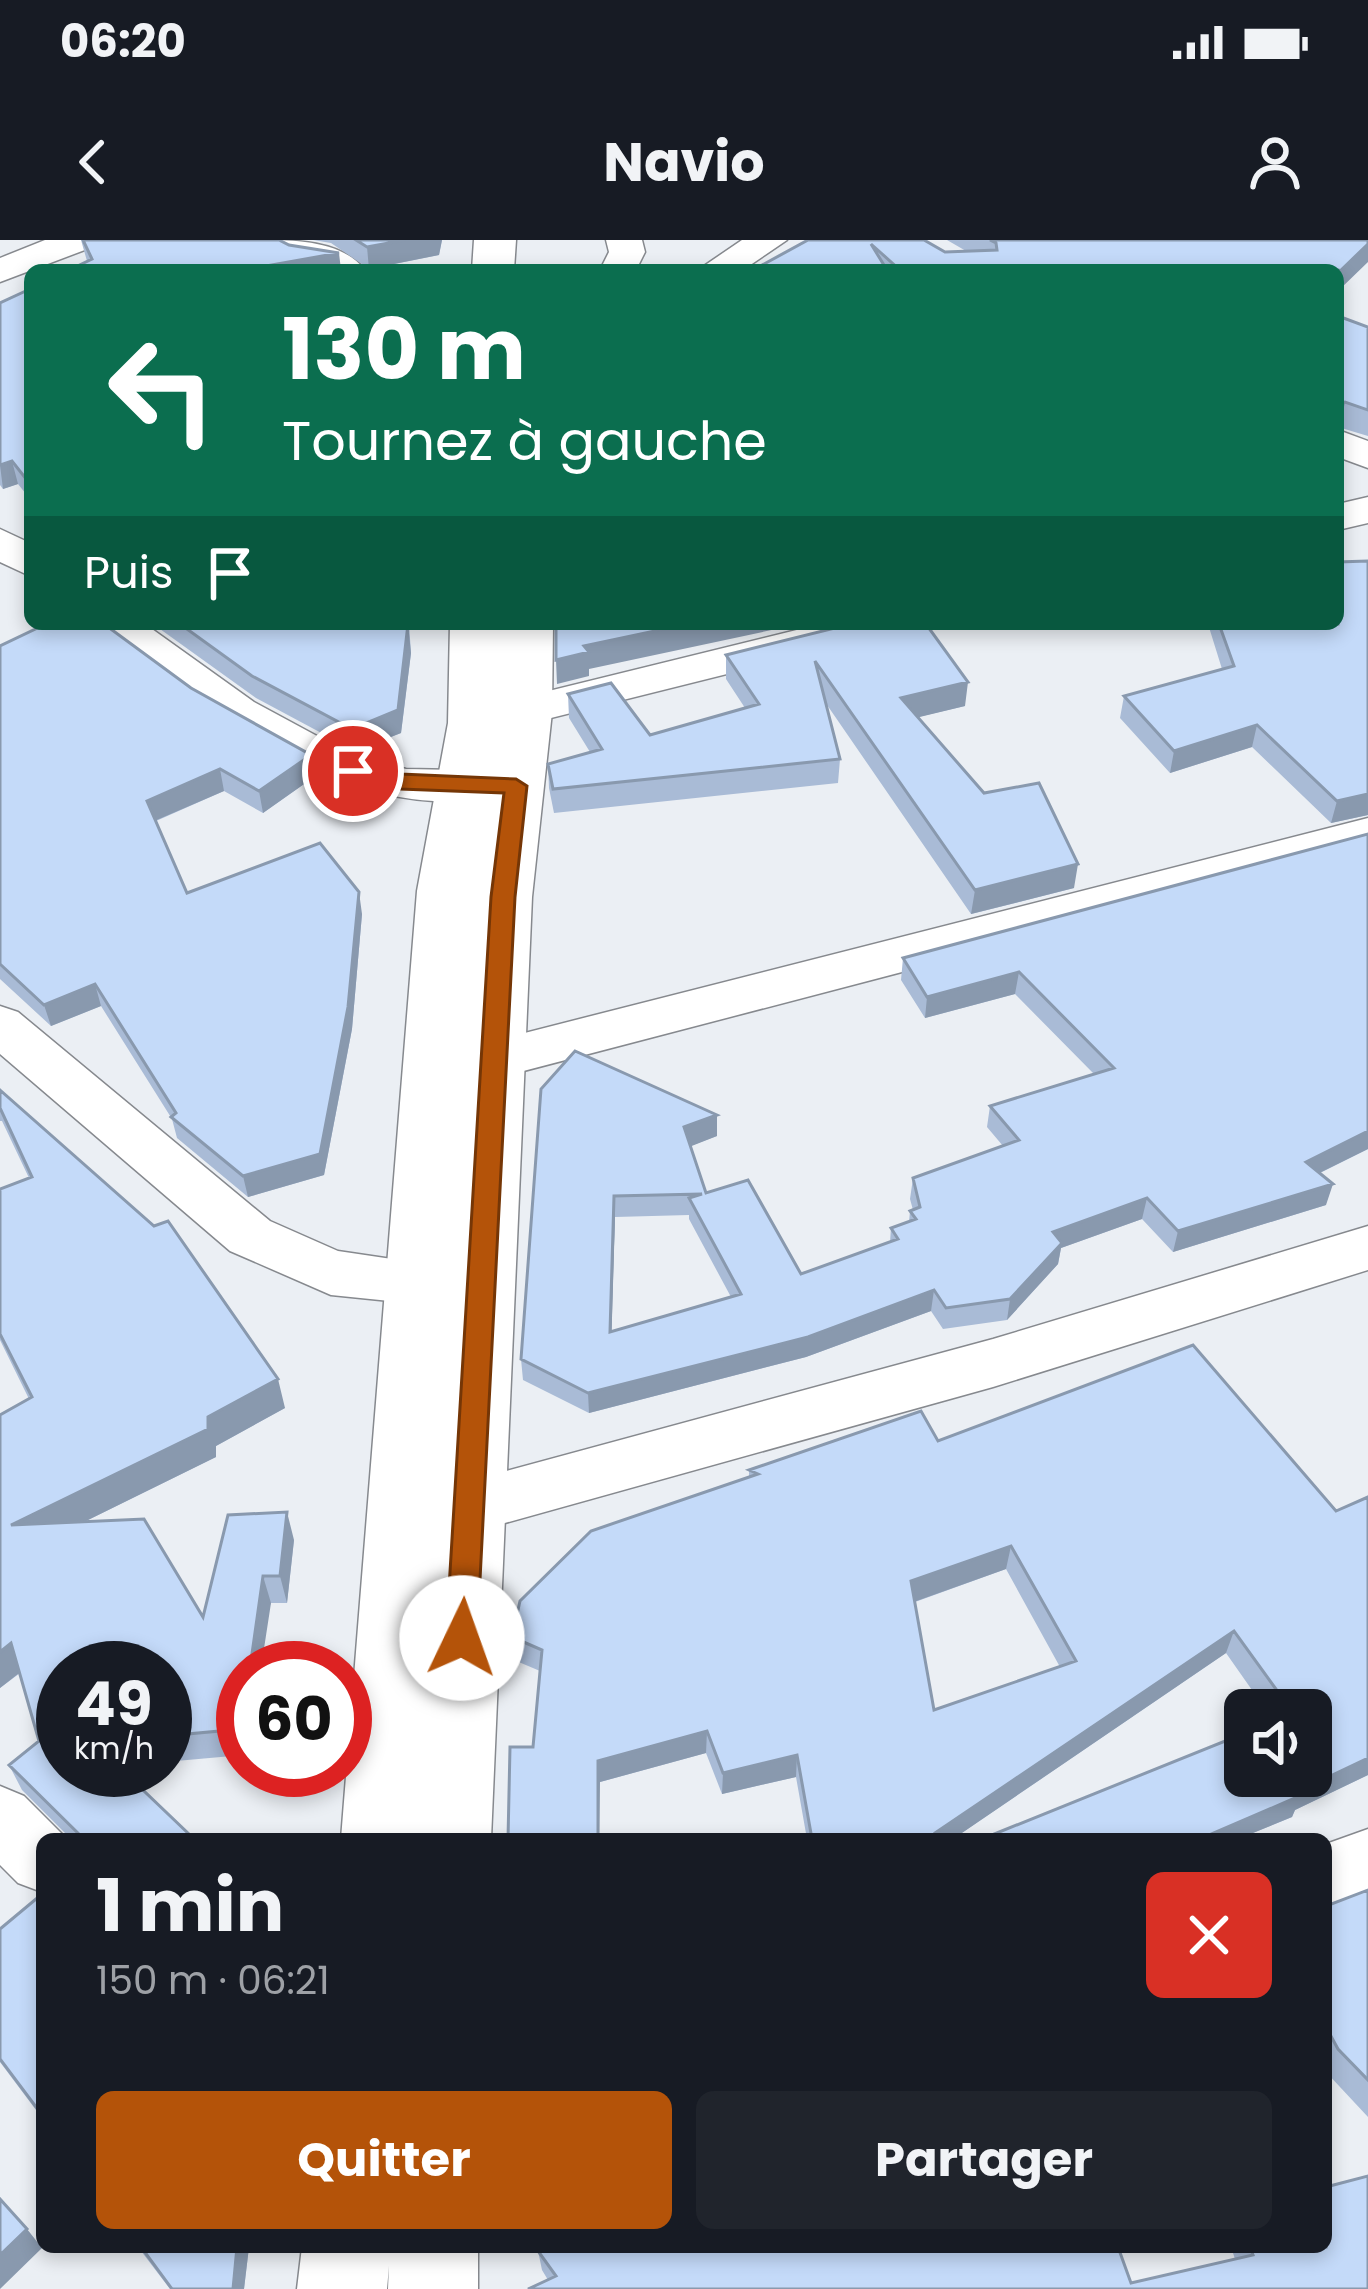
<!DOCTYPE html>
<html lang="fr">
<head>
<meta charset="utf-8">
<style>
  :root { --surface:#171b24; --page:#20242c; --text:#f1f3f6; --muted:#9ea1a6; --accent:#b45309 }
  body { margin:0; font-family:Poppins,sans-serif; background:var(--page); color:var(--text); height:100vh; display:flex; flex-direction:column; font-size:45px; white-space:nowrap }
  * { box-sizing:border-box; margin:0 }
  p { font-size:39px; color:var(--muted) }
  .icon { flex:none; width:66px; height:66px; fill:none; stroke:currentColor; stroke-width:2; stroke-linecap:round; stroke-linejoin:round }
  .map { position:relative; flex:1; overflow:hidden }
  .side { position:absolute; left:36px; top:1593px; width:1296px; height:420px; display:flex; flex-direction:column; background:var(--surface); border-radius:18px; box-shadow:0 6px 18px #0003 }
  .side>* { flex:none }
  .guide { position:absolute; left:24px; top:24px; width:1320px; height:366px; border-radius:18px; box-shadow:0 6px 18px #0003; background:#0b6e4f; color:#fff; overflow:hidden }
  .buttons { position:absolute; left:1224px; top:1449px; display:grid; gap:24px }
  .buttons a { display:grid; place-items:center; width:108px; height:108px; border-radius:18px; background:var(--surface); box-shadow:0 6px 18px #0003; font-size:60px }
  .speed { position:absolute; left:36px; top:1401px; display:flex; gap:24px; font-size:60px; font-weight:700; text-align:center }
  .speed>* { display:grid; place-content:center; width:156px; height:156px; border-radius:50%; background:var(--surface); box-shadow:0 6px 18px #0003; line-height:1 }
  .speed small { font-size:30px; font-weight:400 }
  .speed .limit { border:18px solid #d22; background:#fff; color:#111 }
  .pin { position:absolute; display:grid; place-items:center; width:102px; height:102px; color:#fff; margin:-51px; border:6px solid #fff; border-radius:50%; box-shadow:0 3px 12px #0007 }
  .me { position:absolute; width:132px; margin:-66px; rotate:3deg; stroke-linejoin:round; filter:drop-shadow(0 0 9px #0008) }
  .turn { display:flex; align-items:center; gap:42px; height:252px; padding:0 60px; font-size:54px }
  .turn .icon { width:156px; height:156px; stroke-width:2.5 }
  .turn b { display:block; font-size:84px; line-height:102px }
  .then { display:flex; align-items:center; height:114px; padding:0 60px; background:#0003; gap:24px; font-size:45px }
  .round { display:grid; place-items:center; flex:none; width:126px; height:126px; border-radius:18px; background:var(--page) }
  .headline { display:flex; align-items:center; justify-content:space-between; height:204px; padding:0 60px }
  h1 { font-size:72px; font-weight:700; line-height:90px }
  .cta { display:flex; gap:24px; margin-top:auto; padding:24px 60px }
  .cta a { flex:1; height:138px; border-radius:18px; background:var(--accent); color:#fff; font-size:48px; font-weight:700; line-height:138px; text-align:center }
  .cta a+a { background:var(--page); color:var(--text) }
  .status { display:flex; justify-content:space-between; align-items:center; height:84px; padding:0 60px; background:var(--surface); direction:ltr }
  .status svg { height:33px; fill:currentColor }
  header { display:flex; justify-content:space-between; align-items:center; height:156px; padding:0 60px; background:var(--surface); font-size:54px; font-weight:700 }
  .map>svg:first-child { display:block }
</style>
</head>
<body>
<div class="status"><b>06:20</b><svg viewBox="0 0 49 12"><path d="M0 12V9h3v3zM5 12V6h3v6zM10 12V3h3v9zM15 12V0h3v12zM26 1h20v11H26zM47 4h2v5h-2z"/></svg></div>
<header><svg class="icon" aria-label="back" viewBox="0 0 24 24"><path d="M15 5l-7 7 7 7"/></svg>Navio<svg class="icon" aria-label="person" viewBox="0 0 24 24"><circle cx="12" cy="8" r="4"/><path d="M4 21q1-7 8-7t8 7"/></svg></header>
<div class="map">
<svg width="1368" height="2049" viewBox="0 0 1368 2049">
  <rect width="100%" height="100%" fill="#ebeff4"/>
  <g fill="none" stroke-linecap="round" stroke-linejoin="round">
    <defs>
      <path id="minor" d="M 45,0 L 95,0 L 90,8 L 0,42 L 0,18 Z
        M 259,0 C 293,0 342,0 365,30 C 331,30 282,30 259,0 Z
        M 606,0 L 642,0 L 645,12 L 636,30 L 600,30 L 609,12 Z
        M 742,0 L 787,0 L 743,30 L 698,30 Z
        M 1338,190 L 1368,201 L 1368,228 L 1338,217 Z
        M 1368,257 L 1368,283 L 1338,290 L 1338,264 Z
        M 0,289 L 30,303 L 30,336 L 0,322 Z
        M 94,384 L 145,384 L 254,462 L 354,516 L 406,529 L 512,531 L 529,535 L 536,546 L 529,557 C 505,563 480,562 456,562 C 342,561 254,508 165,442 C 142,425 110,407 94,384 Z
        M 821,384 L 897,384 L 891,393 L 479,496 L 463,492 L 456,482 L 463,472 Z
        M 1368,578 L 1368,610 L 497,838 L 478,832 L 471,819 L 478,806 L 497,800 Z
        M 0,766 L 18,772 L 270,981 L 338,1011 L 439,1026 L 448,1042 L 439,1058 L 419,1064 L 331,1055 L 230,1011 L 0,814 Z
        M 1368,986 L 1368,1030 L 993,1147 L 469,1293 L 447,1285 L 438,1267 L 447,1249 L 469,1241 L 993,1099 Z
        M 0,1546 L 24,1556 L 67,1599 L 42,1599 L 42,1652 L 18,1643 L 0,1625 Z
        M 1368,1589 L 1368,1653 L 1326,1670 L 1326,1604 Z"/>
      <path id="major" d="M 474,0 L 516,0 L 514,30 L 472,30 Z
        M 450,384 L 553,384 L 552,472 L 532,657 L 491,1599 L 341,1599 L 417,651 L 448,483 Z
        M 302,2007 L 478,2007 L 478,2049 L 388,2049 L 389,2026 L 387,2049 L 297,2049 Z"/>
    </defs>
    <use href="#minor" stroke="#86898e" stroke-width="3"/>
    <use href="#major" stroke="#86898e" stroke-width="3"/>
    <use href="#minor" fill="#fff" fill-rule="evenodd"/>
    <use href="#major" fill="#fff" fill-rule="evenodd"/>
  </g>
  <path fill="#a9bbd6" fill-rule="evenodd" d="M 81,0 L 279,0 L 87,21 Z
    M 313,0 L 442,0 L 439,15 L 369,29 L 331,3 Z
    M 808,0 L 945,12 L 966,11 L 947,0 L 1368,0 L 1338,30 L 753,30 Z
    M 30,49 L 30,259 L 18,244 L 3,249 L 0,245 L 0,63 Z
    M 1338,76 L 1368,87 L 1368,196 L 1338,187 Z
    M 153,384 L 409,384 L 411,413 L 401,493 L 355,511 L 256,458 Z
    M 851,384 L 965,466 L 918,477 L 984,553 L 1074,648 L 971,674 L 825,462 L 840,519 L 838,543 L 554,573 L 549,548 L 548,524 L 590,512 L 569,478 L 568,454 L 650,495 L 745,468 L 726,439 L 726,415 Z
    M 1208,384 L 1338,384 L 1368,575 L 1331,583 L 1252,507 L 1170,533 L 1120,478 L 1124,456 L 1222,429 Z
    M 109,390 L 191,448 L 311,515 L 314,537 L 263,573 L 224,551 L 156,581 L 187,653 L 362,674 L 352,789 L 324,935 L 248,957 L 177,898 L 172,879 L 101,766 L 51,786 L 0,739 L 0,406 Z
    M 1368,594 L 1368,909 L 1320,933 L 1326,965 L 1173,1012 L 1142,979 L 1061,1008 L 1058,1024 L 1007,1080 L 943,1089 L 931,1071 L 806,1117 L 589,1173 L 523,1140 L 521,1119 L 541,849 L 717,875 L 717,896 L 690,906 L 706,953 L 801,1034 L 890,1002 L 891,988 L 909,982 L 910,971 L 913,970 L 910,959 L 913,938 L 1003,906 L 987,887 L 990,866 L 1094,834 L 1015,754 L 925,778 L 901,740 L 903,718 ZM 689,975 L 689,979 L 731,1057 L 611,1091 L 615,977 Z
    M 0,850 L 285,1168 L 216,1206 L 216,1217 L 86,1281 L 203,1377 L 294,1300 L 287,1363 L 271,1363 L 243,1428 L 243,1515 L 165,1522 L 165,1428 L 63,1530 L 191,1596 L 192,1599 L 71,1599 L 22,1550 L 9,1525 L 39,1501 L 20,1433 L 0,1448 L 0,1175 L 29,1159 L 0,1100 L 0,949 L 29,938 L 2,881 L 0,881 Z
    M 938,1201 L 1336,1271 L 1368,1257 L 1368,1535 L 1295,1570 L 1292,1577 L 1238,1599 L 982,1599 L 1311,1470 L 1266,1470 L 1226,1413 L 953,1599 L 807,1599 L 796,1537 L 722,1554 L 706,1513 L 600,1542 L 533,1507 L 540,1431 L 514,1420 L 512,1397 L 749,1237 L 749,1230 ZM 1006,1329 L 1060,1427 L 934,1470 L 915,1362 Z
    M 1368,1650 L 1368,1877 L 1326,1832 L 1326,1666 Z
    M 42,1654 L 42,1878 L 0,1822 L 0,1689 Z
    M 138,2007 L 249,2007 L 244,2049 L 170,2049 Z
    M 1231,2007 L 1326,2007 L 1368,2049 L 548,2040 L 542,2030 L 538,2011 L 1131,2043 L 1235,2019 Z"/>
  <path fill="#8999ae" d="M 405,0 L 442,0 L 439,15 L 369,29 L 367,7 Z
    M 1368,4 L 1368,22 L 1338,51 L 1338,33 Z
    M 339,13 L 341,30 L 267,30 L 266,26 Z
    M 1345,162 L 1340,186 L 1338,187 L 1339,166 Z
    M 12,221 L 18,244 L 3,249 L 0,225 Z
    M 408,384 L 411,413 L 401,493 L 355,511 L 352,489 Z
    M 688,384 L 800,384 L 589,429 L 589,436 L 557,444 L 556,420 L 584,406 Z
    M 968,442 L 965,466 L 899,482 L 901,458 Z
    M 1257,485 L 1252,507 L 1170,533 L 1174,511 Z
    M 311,515 L 314,537 L 263,573 L 259,551 Z
    M 220,529 L 224,551 L 152,582 L 147,561 Z
    M 1368,554 L 1368,575 L 1331,583 L 1337,561 Z
    M 1078,624 L 1074,648 L 971,674 L 975,650 Z
    M 359,652 L 362,674 L 352,789 L 324,935 L 248,957 L 243,936 Z
    M 1019,732 L 1015,754 L 925,778 L 927,757 Z
    M 95,744 L 101,766 L 51,786 L 44,765 Z
    M 717,875 L 717,896 L 684,909 L 684,887 Z
    M 1368,891 L 1368,909 L 1299,943 L 1306,922 Z
    M 1333,944 L 1326,965 L 1173,1012 L 1178,991 Z
    M 614,956 L 615,977 L 611,1112 L 610,1092 Z
    M 1147,958 L 1142,979 L 1061,1008 L 1058,1024 L 1007,1080 L 1010,1059 L 1053,992 Z
    M 934,1050 L 931,1071 L 806,1117 L 589,1173 L 588,1153 Z
    M 278,1139 L 285,1168 L 216,1206 L 216,1217 L 23,1312 L 11,1285 Z
    M 287,1272 L 294,1300 L 287,1363 L 280,1336 Z
    M 1011,1306 L 1006,1329 L 908,1364 L 911,1341 Z
    M 263,1336 L 271,1363 L 261,1428 L 250,1428 Z
    M 1234,1391 L 1226,1413 L 953,1599 L 934,1599 L 935,1593 Z
    M 11,1403 L 23,1430 L 0,1448 L 0,1412 Z
    M 707,1491 L 706,1513 L 600,1542 L 599,1599 L 598,1599 L 598,1521 Z
    M 797,1515 L 796,1537 L 722,1554 L 723,1533 Z
    M 1368,1518 L 1368,1535 L 1295,1570 L 1292,1577 L 1238,1599 L 1199,1599 Z
    M 27,1989 L 42,2008 L 0,2049 L 0,2015 Z
    M 237,2007 L 249,2007 L 244,2049 L 233,2049 Z"/>
  <path fill="#c4daf9" stroke="#8999ae" stroke-width="3" fill-rule="evenodd" d="M 83,0 L 279,0 L 289,5 L 339,13 L 266,26 L 273,30 L 69,30 L 92,19 Z
    M 356,0 L 405,0 L 367,7 Z
    M 808,0 L 924,0 L 945,12 L 997,10 L 996,3 L 990,0 L 1368,0 L 1368,4 L 1338,33 L 1338,30 L 900,30 L 871,4 L 887,30 L 753,30 Z
    M 30,49 L 30,244 L 12,221 L 0,225 L 0,63 Z
    M 1338,76 L 1368,87 L 1368,170 L 1345,162 L 1338,165 Z
    M 1368,321 L 1368,554 L 1337,561 L 1257,485 L 1174,511 L 1124,456 L 1234,426 L 1219,384 L 1338,384 L 1338,322 Z
    M 46,384 L 104,384 L 191,448 L 311,515 L 259,551 L 220,529 L 147,561 L 187,653 L 320,603 L 359,652 L 348,767 L 320,914 L 243,936 L 171,877 L 176,873 L 95,744 L 44,765 L 0,724 L 0,406 Z
    M 180,384 L 408,384 L 398,470 L 352,489 L 252,436 Z
    M 556,384 L 688,384 L 584,406 L 589,412 L 556,420 Z
    M 851,384 L 926,384 L 968,442 L 901,458 L 984,553 L 1039,543 L 1078,624 L 975,650 L 815,421 L 840,519 L 553,549 L 548,524 L 602,509 L 568,454 L 611,443 L 650,495 L 759,464 L 726,415 Z
    M 1368,594 L 1368,891 L 1306,922 L 1333,944 L 1178,991 L 1147,958 L 1053,992 L 1062,1003 L 1010,1059 L 946,1068 L 934,1050 L 808,1097 L 588,1153 L 521,1119 L 541,849 L 575,811 L 717,875 L 684,887 L 706,953 L 748,940 L 801,1034 L 898,999 L 891,988 L 916,979 L 910,971 L 920,967 L 913,938 L 1019,900 L 990,866 L 1114,828 L 1019,732 L 927,757 L 903,718 ZM 702,954 L 689,958 L 741,1054 L 610,1092 L 614,956 Z
    M 0,850 L 154,986 L 168,981 L 278,1139 L 208,1177 L 208,1189 L 11,1285 L 144,1279 L 203,1377 L 228,1275 L 287,1272 L 280,1336 L 263,1336 L 250,1428 L 243,1428 L 243,1473 L 241,1489 L 165,1496 L 165,1428 L 63,1428 L 63,1530 L 122,1530 L 191,1596 L 188,1599 L 84,1599 L 9,1525 L 39,1501 L 11,1403 L 0,1412 L 0,1175 L 32,1157 L 0,1094 L 0,949 L 32,937 L 0,868 Z
    M 1193,1105 L 1336,1271 L 1368,1257 L 1368,1518 L 1299,1551 L 1302,1555 L 1200,1599 L 982,1599 L 1245,1493 L 1245,1536 L 1311,1536 L 1311,1470 L 1291,1470 L 1234,1391 L 935,1593 L 938,1599 L 812,1599 L 797,1515 L 723,1533 L 707,1491 L 598,1521 L 598,1599 L 508,1599 L 510,1507 L 533,1507 L 542,1410 L 512,1397 L 520,1361 L 591,1291 L 758,1234 L 749,1230 L 921,1171 L 938,1201 ZM 1011,1306 L 1076,1421 L 934,1470 L 911,1341 Z
    M 1368,1650 L 1368,1840 L 1338,1809 L 1326,1787 L 1326,1666 Z
    M 42,1654 L 42,1875 L 0,1819 L 0,1689 Z
    M 1368,1936 L 1368,2049 L 528,2049 L 556,2036 L 538,2011 L 541,2007 L 1118,2007 L 1131,2043 L 1253,2015 L 1250,2007 L 1326,2007 L 1326,1947 Z
    M 0,1959 L 27,1989 L 0,2015 Z
    M 141,2007 L 237,2007 L 233,2049 L 172,2049 Z"/>
  <path fill="#b45309" stroke="#753606" stroke-width="3" d="M 353,524 L 400,534 L 516,539 L 527,546 L 515,657 L 477,1398 L 473,1408 L 462,1412 L 451,1408 L 446,1398 L 491,657 L 504,553 L 400,549 L 345,536 L 342,531 Z"/>
</svg>
<div class="buttons">
<a><svg class="icon" aria-label="sound" viewBox="0 0 24 24"><path d="M4 9h4l5-4v14l-5-4H4zM17 9q2 3 0 6"/></svg></a>
</div>
<div class="speed"><div>49<small>km/h</small></div><div class="limit">60</div></div>
<div class="pin" style="left:353px;top:531px;background:#d93025"><svg class="icon" aria-label="arrive" viewBox="0 0 24 24"><path d="M6 21V4h12l-3 4 3 4H6"/></svg></div>
<svg class="me" style="left:462px;top:1398px" viewBox="-20 -20 40 40"><circle r="19" fill="#fff"/><path d="M0-13L10 11 0 6-10 11z" fill="#b45309"/></svg>
<div class="guide">
<div class="turn"><svg class="icon" aria-label="left" viewBox="0 0 24 24"><path d="M17 20v-9H6M10 6l-5 5 5 5"/></svg><div><b>130 m</b>Tournez à gauche</div></div>
<div class="then">Puis<svg class="icon" aria-label="arrive" viewBox="0 0 24 24"><path d="M6 21V4h12l-3 4 3 4H6"/></svg></div>
</div>
<section class="side">
<div class="headline"><div><h1>1 min</h1><p>150 m · 06:21</p></div><a class="round" style="background:#d93025;color:#fff"><svg class="icon" aria-label="close" viewBox="0 0 24 24"><path d="M6 6l12 12M18 6L6 18"/></svg></a></div>
<div class="cta"><a>Quitter</a><a>Partager</a></div>
</section>
</div>
</body>
</html>
